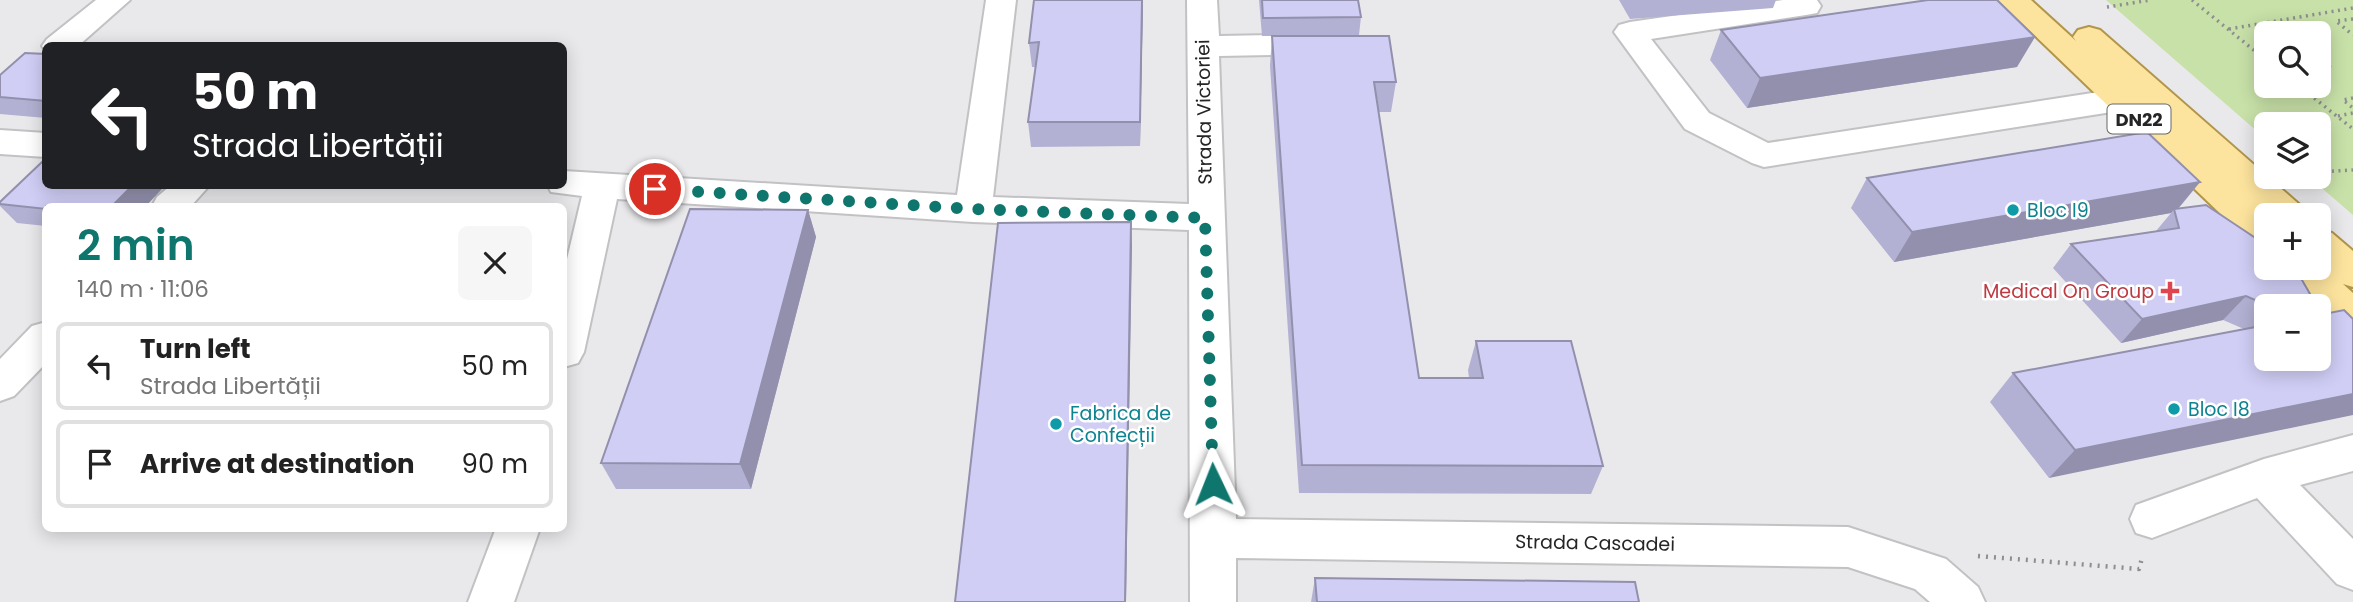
<!DOCTYPE html>
<html lang="en">
<head>
<meta charset="utf-8">
<style>
  :root { --surface:#fff; --page:#f6f6f6; --text:#222; --muted:#767676; --line:#e0e0e0; --accent:#0f766e }
  body { margin:0; font-family:Poppins,sans-serif; background:var(--page); color:var(--text); height:100vh; display:flex; flex-direction:column; font-size:26px; white-space:nowrap }
  * { box-sizing:border-box; margin:0 }
  p { font-size:23px; color:var(--muted) }
  .icon { flex:none; width:38px; height:38px; fill:none; stroke:currentColor; stroke-width:2; stroke-linecap:round; stroke-linejoin:round }
  .map { position:relative; flex:1; overflow:hidden }
  .details { position:absolute; left:42px; top:203px; width:525px; height:329px; display:flex; flex-direction:column; background:var(--surface); border-radius:10px; box-shadow:0 4px 18px #0003 }
  .details>* { flex:none }
  .guide { position:absolute; left:42px; top:42px; width:525px; height:147px; border-radius:10px; box-shadow:0 4px 18px #0003; background:#202124; color:#fff; overflow:hidden }
  .buttons { position:absolute; left:2254px; top:21px; display:grid; gap:14px }
  .buttons a { display:grid; place-items:center; width:77px; height:77px; border-radius:10px; background:var(--surface); box-shadow:0 4px 18px #0003; font-size:35px }
  .pin { position:absolute; display:grid; place-items:center; width:60px; height:60px; color:#fff; margin:-30px; border:4px solid #fff; border-radius:50%; box-shadow:0 2px 7px #0007 }
  .me { position:absolute; width:77px; margin:-38px; rotate:358deg; stroke-linejoin:round; filter:drop-shadow(0 0 5px #0008) }
  .turn { display:flex; align-items:center; gap:24px; height:147px; padding:0 35px; font-size:32px }
  .turn .icon { width:91px; height:91px; stroke-width:2.5 }
  .turn b { display:block; font-size:49px; line-height:60px }
  .round { display:grid; place-items:center; flex:none; width:74px; height:74px; border-radius:10px; background:var(--page) }
  .head { display:flex; align-items:center; justify-content:space-between; height:119px; padding:0 35px }
  h1 { font-size:42px; font-weight:600; line-height:52px; color:var(--accent) }
  ul { padding:0; list-style:none }
  li { display:flex; align-items:center; gap:21px; height:88px; margin:0 14px 10px; padding:0 21px; border:4px solid var(--line); border-radius:10px }
  li div { flex:1 }
  li b { display:block; font-size:26px }
  li em { font-style:normal }
  .map>svg:first-child { display:block }
</style>
</head>
<body>
<div class="map">
<svg width="2353" height="602" viewBox="0 0 2353 602">
  <rect width="100%" height="100%" fill="#e9e9ec"/>
  <path fill="#c8e1a8" fill-rule="evenodd" d="M 2106,0 L 2353,0 L 2353,215 L 2309,177 L 2319,177 L 2319,124 L 2266,124 L 2266,139 ZM 2266,33 L 2319,33 L 2319,86 L 2266,86 Z"/>
  <g fill="none" stroke-linecap="round" stroke-linejoin="round">
    <defs>
      <path id="minor" d="M 96,0 L 130,0 L 78,46 L 46,46 L 46,51 L 42,46 L 47,39 Z
        M 986,0 L 1016,0 L 993,197 L 1189,204 L 1187,0 L 1217,0 L 1219,36 L 1324,34 L 1335,37 L 1340,44 L 1335,51 L 1324,54 L 1219,56 L 1236,519 L 1848,527 L 1946,559 L 1978,587 L 1985,602 L 1930,602 L 1915,589 L 1848,567 L 1236,558 L 1236,602 L 1190,602 L 1189,230 L 973,222 L 617,199 L 584,352 L 578,363 L 564,367 L 564,272 L 582,196 L 551,192 L 548,186 L 564,186 L 564,171 L 957,195 Z
        M 1783,0 L 1817,0 L 1821,6 L 1817,13 L 1806,15 L 1651,39 L 1709,113 L 1768,143 L 2118,89 L 2130,92 L 2135,100 L 2130,108 L 2118,111 L 1764,167 L 1752,163 L 1685,129 L 1614,32 L 1619,25 L 1630,22 Z
        M 0,130 L 46,133 L 46,157 L 0,154 Z
        M 170,186 L 209,186 L 191,206 L 152,206 L 157,197 Z
        M 46,322 L 46,363 L 14,396 L 0,401 L 0,359 L 32,326 Z
        M 2353,435 L 2353,471 L 2300,485 L 2353,539 L 2353,590 L 2337,584 L 2257,498 L 2152,538 L 2136,533 L 2130,519 L 2136,505 L 2264,459 Z
        M 496,528 L 540,528 L 514,602 L 468,602 Z"/>
      <path id="major" d="M 1998,0 L 2031,0 L 2076,41 L 2073,37 L 2078,30 L 2089,27 L 2100,30 L 2301,206 L 2306,215 L 2266,215 L 2266,249 L 2253,245 Z
        M 2319,229 L 2332,233 L 2353,251 L 2353,287 L 2343,284 L 2353,293 L 2353,331 L 2339,326 L 2288,278 L 2282,268 L 2319,268 Z"/>
    </defs>
    <use href="#minor" stroke="#c2c2c4" stroke-width="4"/>
    <use href="#major" stroke="#b1954a" stroke-width="4"/>
    <path stroke="#8e8e90" stroke-width="3.5" stroke-dasharray="2 4.5" stroke-linecap="butt" d="M 2192,0 L 2266,60
      M 2107,7 L 2151,0
      M 2353,19 L 2336,21 L 2353,35
      M 2229,29 L 2353,8
      M 2319,58 L 2331,68 L 2319,70
      M 2299,86 L 2353,129
      M 2353,98 L 2343,100 L 2353,108
      M 2338,116 L 2353,113
      M 2319,172 L 2353,170"/>
    <path stroke="#8e8e90" stroke-width="4.5" stroke-dasharray="2 6" stroke-linecap="butt" d="M 1978,556 L 2139,569 L 2142,558"/>
    <use href="#minor" fill="#fff" fill-rule="evenodd"/>
    <use href="#major" fill="#fde49e" fill-rule="evenodd"/>
  </g>
  <path fill="#b3b1d3" d="M 1034,0 L 1143,0 L 1140,146 L 1031,147 L 1028,122 L 1036,67 L 1032,67 L 1029,43 Z
    M 1259,0 L 1358,0 L 1361,17 L 1359,35 L 1312,36 L 1396,82 L 1391,112 L 1379,112 L 1419,378 L 1469,378 L 1468,370 L 1476,341 L 1603,466 L 1591,494 L 1299,493 L 1270,66 L 1272,36 L 1262,36 Z
    M 1619,0 L 1776,0 L 1773,8 L 1630,19 Z
    M 1721,30 L 2017,67 L 1747,108 L 1710,60 Z
    M 46,54 L 46,118 L 0,114 L 0,75 Z
    M 1867,178 L 2200,182 L 2179,208 L 2317,306 L 2266,306 L 2266,359 L 2049,478 L 1990,402 L 2013,373 L 2244,329 L 2223,320 L 2121,343 L 2053,268 L 2071,244 L 2156,231 L 2171,213 L 1894,262 L 1851,208 Z
    M 162,189 L 46,206 L 46,226 L 17,223 L 0,206 L 0,202 Z
    M 808,210 L 816,237 L 751,489 L 616,489 L 601,463 Z
    M 1315,578 L 1639,602 L 1311,602 Z"/>
  <path fill="#9290ac" d="M 1142,0 L 1143,0 L 1140,146 L 1140,122 Z
    M 2035,37 L 2017,67 L 1747,108 L 1760,78 Z
    M 2200,182 L 2175,212 L 2174,209 L 2171,213 L 1894,262 L 1912,232 Z
    M 132,186 L 158,186 L 162,189 L 146,206 L 112,206 Z
    M 808,210 L 816,237 L 751,489 L 740,464 Z
    M 1131,222 L 1132,246 L 1126,602 L 1125,602 Z
    M 2246,296 L 2223,320 L 2121,343 L 2142,319 Z
    M 2353,394 L 2353,415 L 2049,478 L 2075,450 Z"/>
  <path fill="#d0cef5" stroke="#9290ac" stroke-width="2" d="M 1034,0 L 1142,0 L 1140,122 L 1028,122 L 1039,42 L 1029,43 Z
    M 1262,0 L 1358,0 L 1361,17 L 1263,18 Z
    M 1928,0 L 1997,0 L 2035,37 L 1760,78 L 1721,30 Z
    M 1272,36 L 1389,36 L 1396,82 L 1374,82 L 1419,378 L 1483,378 L 1476,341 L 1571,341 L 1603,466 L 1302,465 Z
    M 25,53 L 46,54 L 46,101 L 0,97 L 0,75 Z
    M 2147,132 L 2200,182 L 1912,232 L 1867,178 Z
    M 43,161 L 46,161 L 46,186 L 132,186 L 112,206 L 46,206 L 46,209 L 0,204 L 0,202 Z
    M 2206,205 L 2266,245 L 2266,268 L 2291,268 L 2302,280 L 2317,306 L 2269,306 L 2246,296 L 2142,319 L 2071,244 L 2179,228 L 2174,209 Z
    M 690,209 L 808,210 L 740,464 L 601,463 Z
    M 1131,222 L 1125,602 L 955,602 L 998,223 Z
    M 2344,310 L 2353,319 L 2353,394 L 2075,450 L 2013,373 L 2266,325 L 2266,359 L 2319,359 L 2319,315 Z
    M 1315,578 L 1635,582 L 1639,602 L 1317,602 Z"/>
  <g fill="none" stroke-linecap="round" stroke-linejoin="round">
    <path stroke="#0f766e" stroke-width="12" stroke-dasharray="0 21.6" d="M 655,189 L 973,209 L 1205,218 L 1213,484"/>
  </g>
  <g fill="#0f9aa8" stroke="#fff" stroke-width="2.5">
    <circle cx="2013" cy="210" r="7"/>
    <circle cx="2174" cy="409" r="7"/>
    <circle cx="1056" cy="424" r="7"/>
  </g>
  <path fill="#e0444e" stroke="#fff" stroke-width="2.5" d="M2166.5 280.5h7v7h7v7h-7v7h-7v-7h-7v-7h7z"/>
  <g text-anchor="middle" dominant-baseline="central" stroke-width="5" stroke-linejoin="round" paint-order="stroke">
    <rect fill="#fff" stroke="#666667" stroke-width="2" x="2107.5" y="104.5" width="63" height="29" rx="5"/>
    <g font-size="18" font-weight="bold" fill="#252526">
      <text x="2139" y="119">DN22</text>
    </g>
    <g font-size="19" fill="#252526" stroke="#fff">
      <text transform="translate(1204 112) rotate(-91)">Strada Victoriei</text>
      <text transform="translate(1595 543) rotate(1)">Strada Cascadei</text>
    </g>
    <g font-size="19" fill="#0d838f" stroke="#fff" text-anchor="start">
      <text x="2027" y="210">Bloc I9</text>
      <text x="2188" y="409">Bloc I8</text>
      <text x="1070" y="413">Fabrica de<tspan x="1070" dy="22">Confecții</tspan></text>
    </g>
    <g font-size="19" fill="#be3a42" stroke="#fff" text-anchor="end">
      <text x="2154" y="291">Medical On Group</text>
    </g>
  </g>
</svg>
<div class="buttons">
<a><svg class="icon" aria-label="search" viewBox="0 0 24 24"><circle cx="10" cy="10" r="6"/><path d="M15 15l6 6"/></svg></a>
<a><svg class="icon" aria-label="layers" viewBox="0 0 24 24"><path d="M12 4l9 5-9 5-9-5zM3 14l9 5 9-5"/></svg></a>
<a>+</a>
<a>−</a>
</div>
<div class="pin" style="left:655px;top:189px;background:#d93025"><svg class="icon" aria-label="arrive" viewBox="0 0 24 24"><path d="M6 21V4h12l-3 4 3 4H6"/></svg></div>
<svg class="me" style="left:1213px;top:484px" viewBox="-20 -20 40 40"><path d="M0-17L14 15 0 8-14 15z" fill="#0f766e" stroke="#fff" stroke-width="4"/></svg>
<div class="guide">
<div class="turn"><svg class="icon" aria-label="left" viewBox="0 0 24 24"><path d="M17 20v-9H6M10 6l-5 5 5 5"/></svg><div><b>50 m</b>Strada Libertății</div></div>
</div>
<section class="details">
<div class="head"><div><h1>2 min</h1><p>140 m · 11:06</p></div><a class="round"><svg class="icon" aria-label="close" viewBox="0 0 24 24"><path d="M6 6l12 12M18 6L6 18"/></svg></a></div>
<ul>
<li><svg class="icon" aria-label="left" viewBox="0 0 24 24"><path d="M17 20v-9H6M10 6l-5 5 5 5"/></svg><div><b>Turn left</b><p>Strada Libertății</p></div><em>50 m</em></li>
<li><svg class="icon" aria-label="arrive" viewBox="0 0 24 24"><path d="M6 21V4h12l-3 4 3 4H6"/></svg><div><b>Arrive at destination</b></div><em>90 m</em></li>
</ul>
</section>
</div>
</body>
</html>
